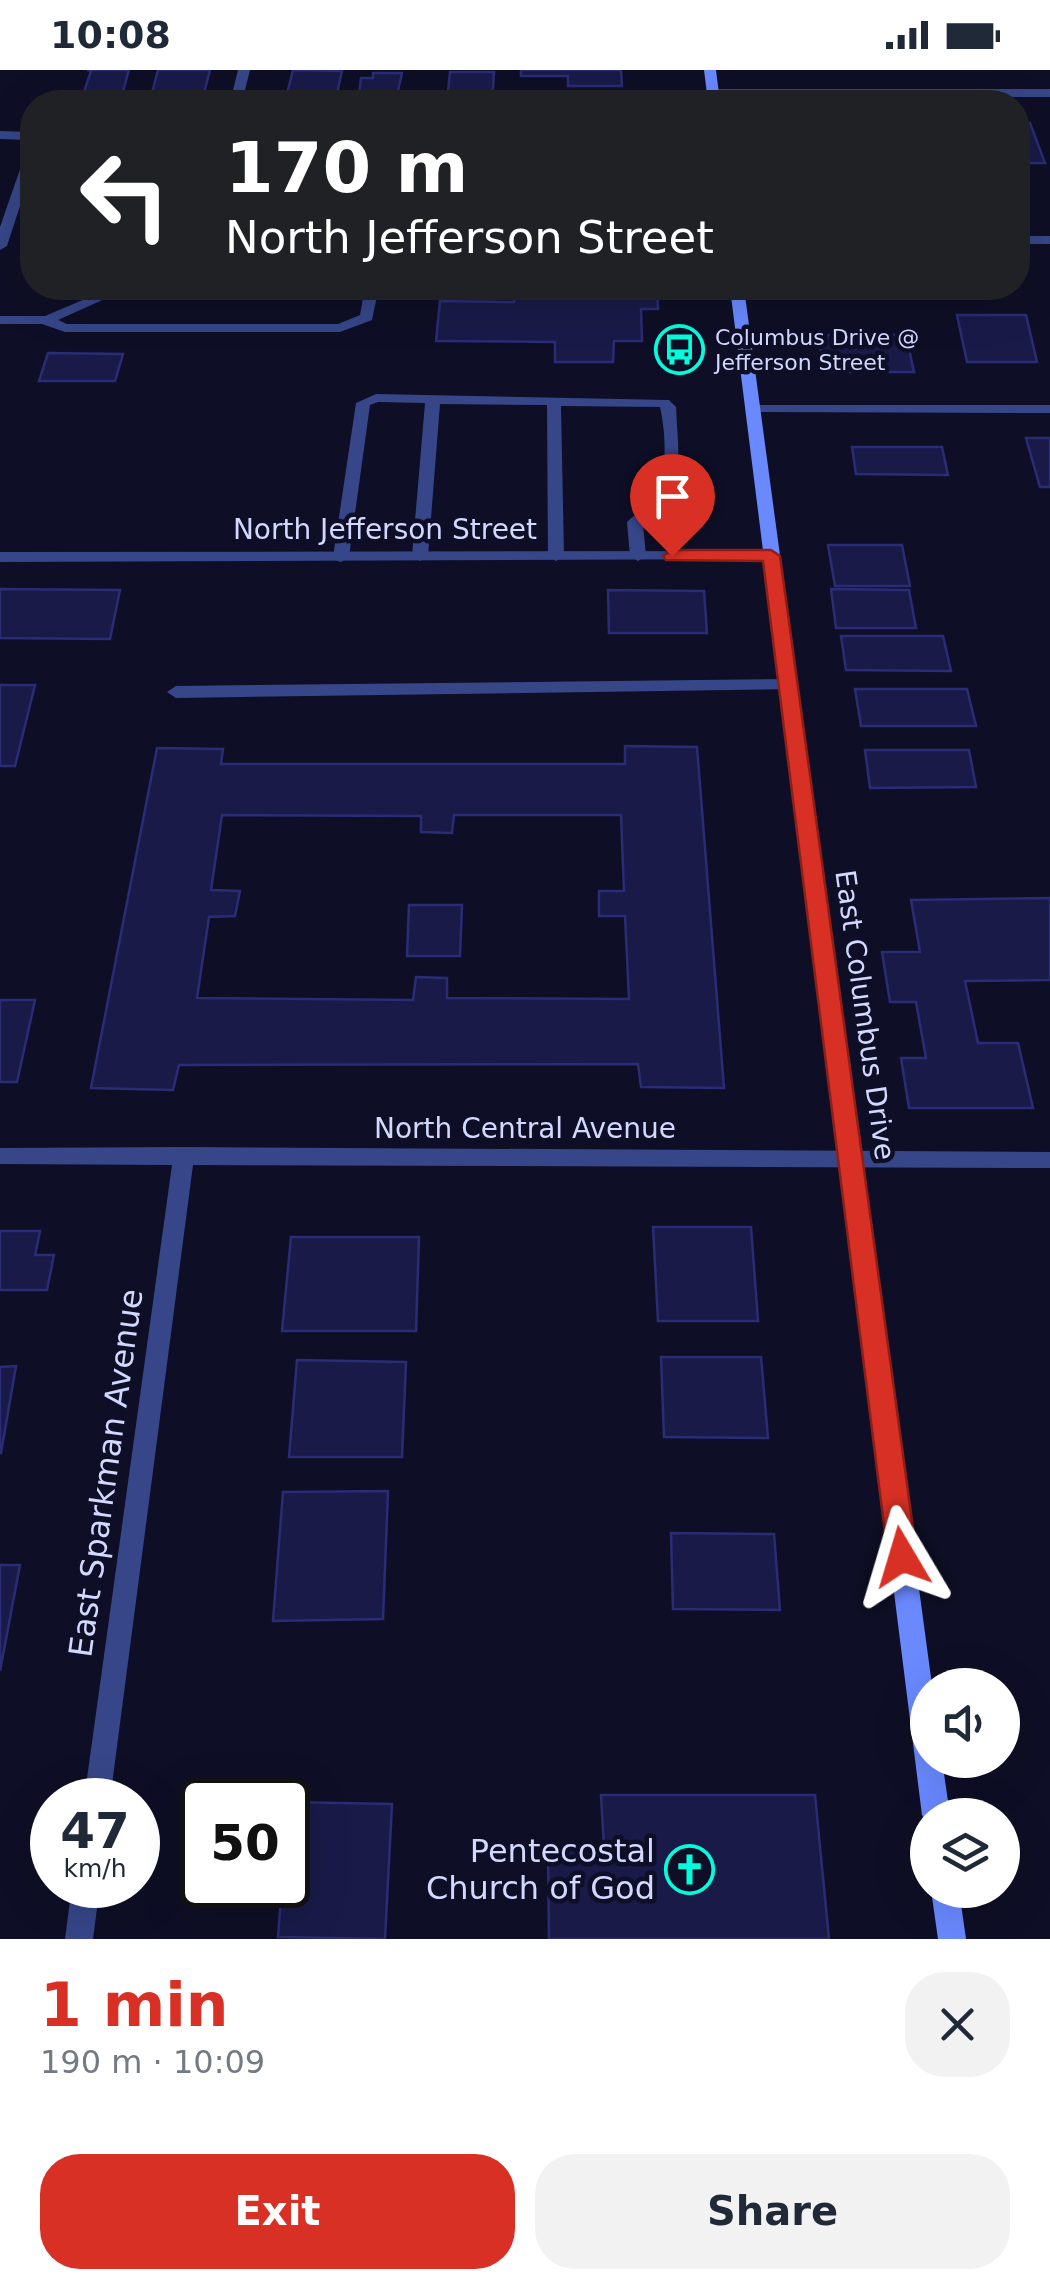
<!DOCTYPE html>
<html lang="en">
<head>
<meta charset="utf-8">
<style>
  :root { --surface:#fff; --page:#f2f2f3; --text:#1f2937; --muted:#747a83; --accent:#d93025 }
  body { margin:0; font-family:"DejaVu Sans",sans-serif; background:var(--page); color:var(--text); height:100vh; display:flex; flex-direction:column; font-size:38px; white-space:nowrap }
  * { box-sizing:border-box; margin:0 }
  p { font-size:32px; color:var(--muted) }
  .icon { flex:none; width:55px; height:55px; fill:none; stroke:currentColor; stroke-width:2; stroke-linecap:round; stroke-linejoin:round }
  .map { position:relative; height:1869px; overflow:hidden }
  .side { display:flex; flex-direction:column; background:var(--surface); flex:1 }
  .side>* { flex:none }
  .top-card { position:absolute; left:20px; top:20px; width:1010px; height:210px; border-radius:40px; box-shadow:0 10px 40px #0002; background:#202124; color:#fff; overflow:hidden }
  .buttons { position:absolute; left:910px; top:1598px; display:grid; gap:20px }
  .buttons a { display:grid; place-items:center; width:110px; height:110px; border-radius:50%; background:var(--surface); box-shadow:0 10px 40px #0002; font-size:50px }
  .speed { position:absolute; left:30px; top:1708px; display:flex; gap:20px; font-size:50px; font-weight:700; text-align:center }
  .speed>* { display:grid; place-content:center; width:130px; height:130px; border-radius:50%; background:var(--surface); box-shadow:0 10px 40px #0002; line-height:1 }
  .speed small { font-size:25px; font-weight:400 }
  .speed .limit { border:5px solid #111; border-radius:15px; background:#fff; color:#111 }
  .pin { position:absolute; display:grid; place-items:center; width:85px; height:85px; color:#fff; margin:-102px -42px; border-radius:50% 50% 50% 0; rotate:-45deg; box-shadow:0 0 10px #0007 }
  .pin .icon { rotate:45deg }
  .me { position:absolute; width:110px; margin:-55px; rotate:353deg; stroke-linejoin:round; filter:drop-shadow(0 0 8px #0008) }
  .turn { display:flex; align-items:center; gap:35px; height:210px; padding:0 40px; font-size:45px }
  .turn .icon { width:130px; height:130px; stroke-width:2.5 }
  .turn b { display:block; font-size:70px; line-height:85px }
  .round { display:grid; place-items:center; flex:none; width:105px; height:105px; border-radius:40px; background:var(--page) }
  .head { display:flex; align-items:center; justify-content:space-between; height:170px; padding:0 40px }
  h1 { font-size:60px; font-weight:600; line-height:75px; color:var(--accent) }
  .cta { display:flex; gap:20px; margin-top:auto; padding:20px 40px }
  .cta a { flex:1; height:115px; border-radius:40px; background:var(--accent); color:#fff; font-size:40px; font-weight:600; line-height:115px; text-align:center }
  .cta a+a { background:var(--page); color:var(--text) }
  .status { display:flex; justify-content:space-between; align-items:center; height:70px; padding:0 50px; background:var(--surface); direction:ltr }
  .status svg { height:28px; fill:currentColor }
  .map>svg:first-child { display:block }
</style>
</head>
<body>
<div class="status"><b>10:08</b><svg viewBox="0 0 49 12"><path d="M0 12V9h3v3zM5 12V6h3v6zM10 12V3h3v9zM15 12V0h3v12zM26 1h20v11H26zM47 4h2v5h-2z"/></svg></div>
<div class="map">
<svg width="1050" height="1869" viewBox="0 0 1050 1869">
  <rect width="100%" height="100%" fill="#0e0f26"/>
  <path fill="#191a48" stroke="#2a2c75" stroke-width="2.5" fill-rule="evenodd" d="M 129,0 L 120,32 L 77,31 L 82,28 L 91,1 L 87,0 Z
    M 158,0 L 210,0 L 202,31 L 150,31 Z
    M 293,0 L 342,1 L 335,32 L 285,32 Z
    M 521,0 L 621,0 L 622,16 L 568,16 L 568,6 L 521,6 Z
    M 450,2 L 494,2 L 492,32 L 447,32 Z
    M 373,3 L 402,3 L 396,30 L 410,32 L 358,32 L 361,8 L 373,8 Z
    M 1018,53 L 1030,53 L 1045,93 L 1018,93 Z
    M 515,218 L 657,218 L 658,239 L 641,239 L 642,271 L 614,271 L 613,292 L 555,292 L 555,272 L 436,271 L 440,231 L 514,232 Z
    M 819,218 L 882,218 L 884,228 L 821,228 Z
    M 957,245 L 1026,245 L 1037,292 L 967,292 Z
    M 818,265 L 906,265 L 914,302 L 824,302 Z
    M 48,283 L 123,284 L 115,311 L 39,311 Z
    M 1026,368 L 1050,368 L 1050,417 L 1040,417 Z
    M 852,377 L 942,377 L 948,405 L 856,404 Z
    M 828,475 L 902,475 L 910,516 L 835,516 Z
    M 0,519 L 120,520 L 110,569 L 0,568 Z
    M 831,519 L 909,520 L 916,558 L 836,558 Z
    M 608,520 L 704,521 L 707,563 L 609,563 Z
    M 841,566 L 943,566 L 951,601 L 846,600 Z
    M 0,615 L 35,615 L 15,696 L 0,696 Z
    M 855,619 L 967,619 L 976,656 L 861,656 Z
    M 625,676 L 697,677 L 724,1018 L 641,1017 L 638,994 L 179,995 L 173,1020 L 91,1018 L 157,678 L 223,679 L 221,694 L 625,694 ZM 222,745 L 421,746 L 421,762 L 452,763 L 454,745 L 621,745 L 624,821 L 599,821 L 599,846 L 625,846 L 629,929 L 447,928 L 447,908 L 416,907 L 413,930 L 197,928 L 209,847 L 235,846 L 240,821 L 211,820 Z
    M 865,680 L 969,680 L 976,717 L 870,718 Z
    M 1050,828 L 1050,910 L 965,911 L 978,973 L 1018,973 L 1033,1038 L 909,1038 L 901,988 L 926,988 L 916,932 L 890,932 L 882,882 L 920,882 L 911,830 Z
    M 409,835 L 462,835 L 460,886 L 407,886 Z
    M 0,930 L 35,930 L 17,1012 L 0,1012 Z
    M 653,1157 L 751,1157 L 758,1251 L 658,1251 Z
    M 0,1161 L 40,1161 L 35,1185 L 54,1185 L 47,1220 L 0,1220 Z
    M 291,1167 L 419,1167 L 416,1261 L 282,1261 Z
    M 661,1287 L 761,1287 L 768,1368 L 664,1367 Z
    M 297,1290 L 406,1292 L 402,1387 L 289,1387 Z
    M 16,1296 L 1,1383 L 0,1383 L 0,1297 Z
    M 388,1421 L 383,1549 L 273,1551 L 283,1422 Z
    M 671,1463 L 774,1464 L 780,1540 L 673,1539 Z
    M 0,1495 L 20,1495 L 0,1601 Z
    M 601,1725 L 815,1725 L 829,1869 L 549,1869 L 548,1776 L 604,1777 Z
    M 289,1732 L 392,1734 L 385,1869 L 278,1867 L 282,1815 L 288,1815 Z"/>
  <g fill="none" stroke-linecap="round" stroke-linejoin="round">
    <path fill="#364688" fill-rule="evenodd" d="M 1018,166 L 1050,166 L 1050,174 L 1018,174 Z
      M 111,218 L 129,218 L 58,250 L 67,254 L 338,254 L 360,245 L 364,223 L 359,218 L 375,218 L 378,221 L 372,250 L 340,262 L 65,262 L 42,254 L 0,254 L 0,246 L 45,246 Z
      M 376,324 L 669,330 L 676,337 C 678,386 688,421 643,454 L 646,486 L 638,491 L 630,486 L 627,452 C 635,444 644,439 651,431 C 669,407 666,364 660,337 L 561,336 L 564,486 L 556,491 L 548,486 L 547,335 L 440,334 L 428,486 L 420,491 L 412,486 L 425,333 L 378,332 L 370,335 L 349,487 L 341,492 L 335,490 L 333,487 L 356,333 Z
      M 788,609 L 794,611 L 797,615 L 794,619 L 176,628 L 167,622 L 176,616 Z"/>
    <path fill="#364688" fill-rule="evenodd" d="M 238,0 L 250,0 L 242,32 L 230,32 Z
      M 1050,19 L 1050,27 L 713,27 L 707,23 L 713,19 Z
      M 0,61 L 32,62 L 32,70 L 0,69 Z
      M 32,78 L 32,99 L 7,176 L 0,180 L 0,157 L 26,82 Z
      M 753,335 L 1050,335 L 1050,343 L 748,342 L 746,339 Z
      M 771,481 L 777,483 L 777,489 L 0,492 L 0,482 Z
      M 184,1077 L 1050,1082 L 1050,1098 L 193,1095 L 110,1730 L 84,1730 L 172,1095 L 0,1094 L 0,1078 Z
      M 72,1815 L 100,1815 L 93,1869 L 65,1869 Z"/>
    <path fill="#6a89ff" fill-rule="evenodd" d="M 704,0 L 716,0 L 720,32 L 708,32 Z
      M 730,218 L 744,218 L 932,1615 L 928,1615 L 928,1690 L 942,1690 L 950,1745 L 928,1745 L 928,1755 L 922,1745 Z
      M 931,1820 L 959,1820 L 966,1869 L 938,1869 Z"/>
  </g>
  <path fill="#d93025" stroke="#8d1f18" stroke-width="2.5" d="M 672,480 L 771,480 L 780,486 L 917,1487 L 912,1496 L 902,1500 L 893,1496 L 888,1487 L 763,491 L 666,490 L 663,486 Z"/>
  <defs>
    <symbol id="bus-ring" viewBox="-11 -11 22 22"><circle r="9.5" fill="#0e0f26" stroke="#00fedd" stroke-width="1.5"/><path d="M-5-6H5V4H4V6H2V4H-2V6H-4V4H-5ZM-3.5-4V0h7V-4ZM-3.5 1.2v1.5H-2V1.2ZM2 1.2v1.5H3.5V1.2Z" fill="#00fedd"/></symbol>
    <symbol id="church-ring" viewBox="-11 -11 22 22"><circle r="9.5" fill="#0e0f26" stroke="#00fedd" stroke-width="1.5"/><path d="M-1.2-6h2.4v3.5h3.3v2.4h-3.3V6h-2.4V-.1h-3.3v-2.4h3.3Z" fill="#00fedd"/></symbol>
  </defs>
  <g fill-rule="evenodd">
    <use href="#bus-ring" x="652" y="252" width="55" height="55"/>
    <use href="#church-ring" x="662" y="1772" width="55" height="55"/>
  </g>
  <g text-anchor="middle" dominant-baseline="central" stroke-width="9" stroke-linejoin="round" paint-order="stroke">
    <g font-size="22" fill="#d3d8ff" stroke="#0e0f26" text-anchor="start">
      <text x="715" y="267">Columbus Drive @<tspan x="715" dy="25">Jefferson Street</tspan></text>
    </g>
    <g font-size="28" fill="#d3d8ff" stroke="#0e0f26">
      <text x="385" y="459">North Jefferson Street</text>
      <text transform="translate(865 945) rotate(82)">East Columbus Drive</text>
      <text x="525" y="1058">North Central Avenue</text>
    </g>
    <g font-size="32" fill="#d3d8ff" stroke="#0e0f26">
      <text transform="translate(106 1403) rotate(-82)">East Sparkman Avenue</text>
    </g>
    <g font-size="32" fill="#d3d8ff" stroke="#0e0f26" text-anchor="end">
      <text x="655" y="1781">Pentecostal<tspan x="655" dy="37">Church of God</tspan></text>
    </g>
  </g>
</svg>
<div class="buttons">
<a><svg class="icon" aria-label="sound" viewBox="0 0 24 24"><path d="M4 9h4l5-4v14l-5-4H4zM17 9q2 3 0 6"/></svg></a>
<a><svg class="icon" aria-label="layers" viewBox="0 0 24 24"><path d="M12 4l9 5-9 5-9-5zM3 14l9 5 9-5"/></svg></a>
</div>
<div class="speed"><div>47<small>km/h</small></div><div class="limit">50</div></div>
<div class="pin" style="left:672px;top:486px;background:#d93025"><svg class="icon" aria-label="arrive" viewBox="0 0 24 24"><path d="M6 21V4h12l-3 4 3 4H6"/></svg></div>
<svg class="me" style="left:902px;top:1487px" viewBox="-20 -20 40 40"><path d="M0-17L14 15 0 8-14 15z" fill="#d93025" stroke="#fff" stroke-width="4"/></svg>
<div class="top-card">
<div class="turn"><svg class="icon" aria-label="left" viewBox="0 0 24 24"><path d="M17 20v-9H6M10 6l-5 5 5 5"/></svg><div><b>170 m</b>North Jefferson Street</div></div>
</div>
</div>
<section class="side">
<div class="head"><div><h1>1 min</h1><p>190 m · 10:09</p></div><a class="round"><svg class="icon" aria-label="close" viewBox="0 0 24 24"><path d="M6 6l12 12M18 6L6 18"/></svg></a></div>
<div class="cta"><a>Exit</a><a>Share</a></div>
</section>
</body>
</html>
